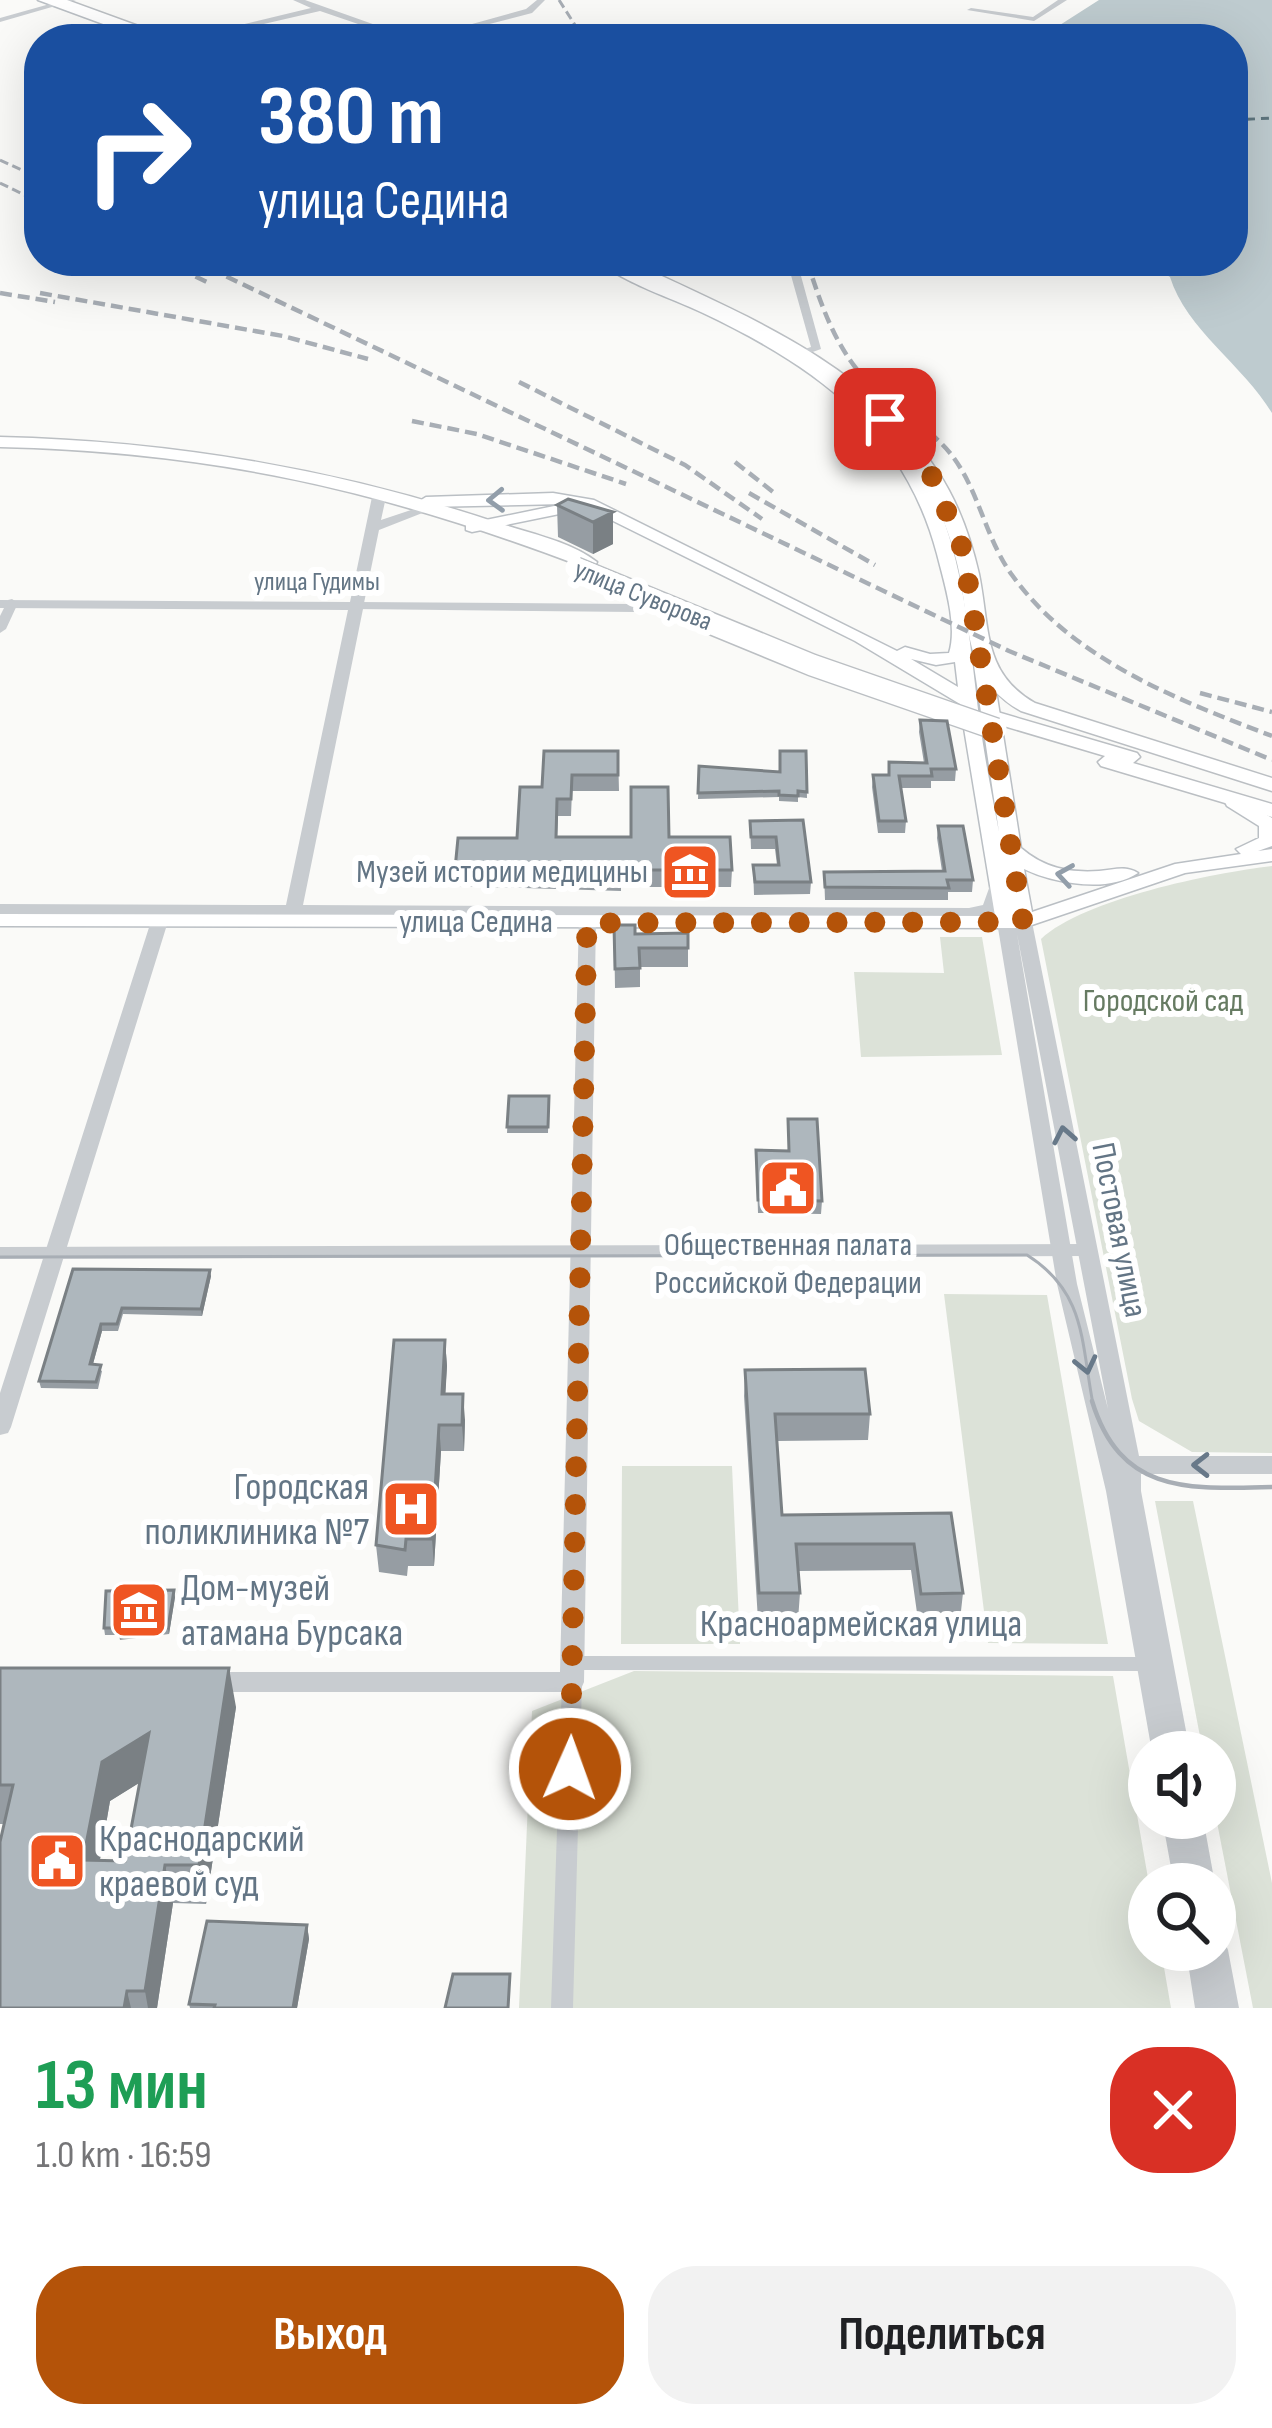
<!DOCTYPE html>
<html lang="ru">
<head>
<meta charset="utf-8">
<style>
  :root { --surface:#fff; --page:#f2f2f2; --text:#202124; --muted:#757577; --accent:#b45309 }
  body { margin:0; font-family:"Sofia Sans Condensed",sans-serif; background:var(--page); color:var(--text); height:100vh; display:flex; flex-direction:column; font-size:45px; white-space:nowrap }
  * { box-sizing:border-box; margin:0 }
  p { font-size:39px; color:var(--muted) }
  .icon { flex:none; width:66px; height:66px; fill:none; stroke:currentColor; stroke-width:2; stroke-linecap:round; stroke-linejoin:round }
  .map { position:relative; height:2008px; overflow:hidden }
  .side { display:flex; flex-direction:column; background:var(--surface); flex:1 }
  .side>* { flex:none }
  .banner { position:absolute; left:24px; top:24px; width:1224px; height:252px; border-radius:48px; box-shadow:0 12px 48px #0002; background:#1a4fa0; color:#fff; overflow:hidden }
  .controls { position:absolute; left:1128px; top:1731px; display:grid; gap:24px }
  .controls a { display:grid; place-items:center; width:108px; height:108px; border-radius:50%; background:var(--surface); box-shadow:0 12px 48px #0002; font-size:60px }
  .pin { position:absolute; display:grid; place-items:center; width:102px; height:102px; color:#fff; margin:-51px; border-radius:24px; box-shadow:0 6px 18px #0006 }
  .me { position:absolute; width:132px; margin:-66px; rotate:2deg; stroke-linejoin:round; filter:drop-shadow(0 0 9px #0008) }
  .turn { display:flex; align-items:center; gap:42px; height:252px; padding:0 36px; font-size:54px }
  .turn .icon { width:156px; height:156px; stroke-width:2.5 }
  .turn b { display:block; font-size:84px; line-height:102px }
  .round { display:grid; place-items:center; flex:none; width:126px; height:126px; border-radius:48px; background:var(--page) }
  .overview { display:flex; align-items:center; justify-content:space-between; height:204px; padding:0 36px }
  h1 { font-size:72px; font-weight:700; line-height:90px; color:#1e9e55 }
  .primary-button { display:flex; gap:24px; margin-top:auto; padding:24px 36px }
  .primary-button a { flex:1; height:138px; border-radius:48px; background:var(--accent); color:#fff; font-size:48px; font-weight:700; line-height:138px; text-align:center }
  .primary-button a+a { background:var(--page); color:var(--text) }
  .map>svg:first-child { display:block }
</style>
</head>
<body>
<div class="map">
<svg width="1272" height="2008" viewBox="0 0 1272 2008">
  <rect width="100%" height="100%" fill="#fafaf8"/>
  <path fill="#dce2d8" d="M 1272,866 L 1272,1453 L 1192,1452 L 1139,1421 L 1132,1399 L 1041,939 C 1084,899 1212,873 1272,866 Z
    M 940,937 L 982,937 L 1002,1055 L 861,1057 L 854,972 L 944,973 Z
    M 944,1294 L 1047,1295 L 1108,1644 L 988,1643 Z
    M 622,1466 L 732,1466 L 740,1644 L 621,1644 Z
    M 1155,1501 L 1193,1501 L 1272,1883 L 1272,2008 L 1253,2008 L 1215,1812 L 1215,1752 L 1203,1752 Z
    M 634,1671 L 1113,1676 L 1149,1884 L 1149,1950 L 1161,1950 L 1171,2008 L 519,2008 L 532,1711 Z"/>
  <path fill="#becbcf" d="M 1099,0 L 1272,0 L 1272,413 C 1243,365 1186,329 1170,277 L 1144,261 L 1233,261 L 1233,39 L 1038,39 Z"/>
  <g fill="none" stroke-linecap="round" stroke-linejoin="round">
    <path stroke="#5e757e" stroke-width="3" stroke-dasharray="8 6" stroke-linecap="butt" d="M 1233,120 L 1272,118"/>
    <defs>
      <path id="secondary" d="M 38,0 L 53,0 L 159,39 L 144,39 Z
        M 597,261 L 613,261 C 682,294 754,321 817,365 C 861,396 902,436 928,484 C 966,558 969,644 980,724 C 985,760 992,796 999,832 L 973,659 L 982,654 L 991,659 L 1021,848 C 1044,868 1069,873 1099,871 C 1114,870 1125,865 1138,873 C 1109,893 1055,884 1024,869 L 1032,912 L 1175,864 L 1241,854 L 1236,849 L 1259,838 L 1259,826 L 1227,806 L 1225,802 L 1234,796 L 1272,818 L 1272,846 L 1258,851 L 1272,849 L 1272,861 L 1185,873 L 1023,928 L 0,926 L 0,914 L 995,916 L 960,704 L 855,641 L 585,507 L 574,506 L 574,511 L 472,532 L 466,530 L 466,524 L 564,504 L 426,507 L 418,502 L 426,497 L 553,493 L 594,500 L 897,651 L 905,647 L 930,654 L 949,653 C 958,625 944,582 937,554 C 904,429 815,366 703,313 C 669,297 627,284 597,261 ZM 911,659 L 936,665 L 955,662 L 958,687 Z"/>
      <path id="primary" d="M 50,0 L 67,0 L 174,39 L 157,39 Z
        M 611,261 L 630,261 C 743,315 867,362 938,472 C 958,502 971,539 979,574 C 990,627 982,673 1035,703 L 1272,778 L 1272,791 L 1021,711 C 959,676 972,619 956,559 C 944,514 925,474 895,438 C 843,375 765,336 692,302 C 666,289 633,279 611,261 Z
        M 0,437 C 171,441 333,468 495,522 C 527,532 572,542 597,562 L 595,566 L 581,566 C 380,490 216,452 0,447 Z
        M 994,711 L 1137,753 L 1140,757 L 1133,763 L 1272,804 L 1272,817 L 1101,766 L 1098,762 L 1105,756 L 987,721 L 984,717 Z"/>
    </defs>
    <use href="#secondary" stroke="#babfc4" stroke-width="3"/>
    <use href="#primary" stroke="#bbbfc3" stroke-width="3"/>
    <path stroke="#c8ccd0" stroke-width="14" d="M 575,1663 L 1148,1664"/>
    <path fill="#c8ccd0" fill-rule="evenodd" d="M 64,0 L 76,0 L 0,22 L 0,18 Z
      M 537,0 L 545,0 L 532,13 L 431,39 L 418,39 L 526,9 Z
      M 1058,0 L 1067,0 L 1034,21 L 967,10 L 971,8 L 1033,17 Z
      M 787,261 L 832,261 L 827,264 L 798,265 L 821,349 L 793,359 L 788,356 L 789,354 L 811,347 Z
      M 12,599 L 18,603 L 6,629 L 0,633 L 0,616 L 8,600 Z
      M 359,602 L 634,604 L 640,608 L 634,612 L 355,609 L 355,603 Z
      M 1087,1244 L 1093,1246 L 1095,1250 L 1093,1254 L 1087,1256 L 0,1259 L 0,1247 Z
      M 572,1674 L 579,1676 L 582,1682 L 573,2008 L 551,2008 L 562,1682 L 565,1676 Z"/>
    <path fill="#c8ccd0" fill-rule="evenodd" d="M 293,0 L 305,0 L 415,39 L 402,39 L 320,11 L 199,39 L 183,39 L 311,8 Z
      M 379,493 L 386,497 L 381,520 L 423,506 L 430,510 L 379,530 L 364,603 L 366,606 L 363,609 L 303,905 L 969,908 L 983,905 L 992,880 L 998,879 L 1006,884 L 996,912 L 969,918 L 596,917 L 584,1682 L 581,1689 L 572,1692 L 208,1692 L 199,1689 L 196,1682 L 199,1675 L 208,1672 L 560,1672 L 579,917 L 301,915 L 298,921 L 286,921 L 284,915 L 170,915 L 11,1427 L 8,1433 L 0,1435 L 0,1393 L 153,915 L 0,914 L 0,904 L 286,905 L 348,610 L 0,608 L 0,600 L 350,602 L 372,497 Z
      M 1006,917 L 1014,922 L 1023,917 L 1032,922 L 1139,1456 L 1272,1456 L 1272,1474 L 1141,1474 L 1141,1491 L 1190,1752 L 1152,1752 L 1106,1491 L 1057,1284 L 997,922 ZM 1017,934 L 1108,1409 L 1077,1284 Z
      M 1162,1818 L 1203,1818 L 1215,1884 L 1174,1884 Z
      M 1215,1938 L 1224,1941 L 1228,1950 L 1239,2008 L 1195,2008 L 1186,1950 L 1215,1950 Z"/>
    <use href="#secondary" fill="#fff" fill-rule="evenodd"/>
    <use href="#primary" fill="#fff" fill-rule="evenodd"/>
    <path stroke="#a8aeb5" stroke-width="3" d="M 0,1257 L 1027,1255 C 1086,1292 1081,1342 1093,1404"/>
    <path stroke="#a8aeb5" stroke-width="4.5" d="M 1092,1401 C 1121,1495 1189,1489 1272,1487"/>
    <path stroke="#a8aeb5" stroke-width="3" stroke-dasharray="9 4.5" stroke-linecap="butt" d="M 559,0 L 584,39
      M 0,160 L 39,178
      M 0,183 L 39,202"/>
    <path stroke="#a8aeb5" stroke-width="4.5" stroke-dasharray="12 6" stroke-linecap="butt" d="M 163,261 L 207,282
      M 194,261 L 1009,651 L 1272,760
      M 807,261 C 823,311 839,359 881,394 C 904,414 931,430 950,453 C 979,489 985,538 1012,575 C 1073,660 1178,700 1272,736
      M 0,293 L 55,302
      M 40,293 L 283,336 L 368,359
      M 519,382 L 685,465 L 762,519
      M 412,421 L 477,434 L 626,484
      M 735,462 L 777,495
      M 749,493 L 875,565
      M 1200,693 L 1272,712"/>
    <defs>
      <path id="primary-bridge" d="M 576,568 L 812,665 L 996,729"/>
    </defs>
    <use href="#primary-bridge" stroke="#bbbfc3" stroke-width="24" stroke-linecap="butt"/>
    <use href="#primary-bridge" stroke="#fff" stroke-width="21"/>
  </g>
  <path fill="#969da3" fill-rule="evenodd" d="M 557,505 L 613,512 L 613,544 L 593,554 L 558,537 Z
    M 920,720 L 956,769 L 955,781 L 931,781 L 931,788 L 901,788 L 906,821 L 905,833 L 878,833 L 872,787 L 873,775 L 888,775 L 924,763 L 919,732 Z
    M 618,751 L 619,791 L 572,791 L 571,816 L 558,816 L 557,837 L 669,837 L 732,870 L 731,887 L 621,887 L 621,891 L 456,886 L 455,869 L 517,838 L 542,787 Z
    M 806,751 L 807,798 L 798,797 L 798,802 L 779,801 L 779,797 L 698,799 L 699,766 L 780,772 Z
    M 803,820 L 811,882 L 810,894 L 754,895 L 753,865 L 777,865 L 775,849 L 751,849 L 750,821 Z
    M 938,826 L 973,880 L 972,892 L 948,892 L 948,900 L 825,900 L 824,872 L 942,871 L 937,838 Z
    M 614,925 L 635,934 L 688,933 L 688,967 L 640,967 L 640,987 L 615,988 Z
    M 509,1096 L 549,1096 L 548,1133 L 507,1133 Z
    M 788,1119 L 822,1201 L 821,1214 L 758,1213 L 756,1150 L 788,1151 Z
    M 73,1269 L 211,1276 L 202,1316 L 123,1314 L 118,1331 L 102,1331 L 93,1364 L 102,1371 L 98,1389 L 41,1388 L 39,1381 Z
    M 445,1340 L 447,1366 L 445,1394 L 465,1420 L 464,1451 L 441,1451 L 434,1566 L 408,1566 L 407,1576 L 379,1572 L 376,1545 Z
    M 745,1370 L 870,1414 L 868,1440 L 777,1441 L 782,1515 L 951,1513 L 963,1593 L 960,1620 L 918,1620 L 911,1570 L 798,1571 L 800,1593 L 798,1620 L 758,1620 L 744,1396 Z
    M 175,1597 L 169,1634 L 120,1640 L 119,1635 L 105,1635 L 104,1628 Z
    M 0,1668 L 236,1707 L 206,1904 L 173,1903 L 157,2008 L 0,2008 L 4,1824 L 0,1824 ZM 140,1782 L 125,1861 L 100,1860 L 110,1801 Z
    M 307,1925 L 309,1939 L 297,2008 L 190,2008 L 189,2004 Z"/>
  <path fill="#7a8084" d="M 613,512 L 613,544 L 593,554 L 593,522 Z
    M 210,1270 L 211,1276 L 202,1316 L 201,1309 Z
    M 101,1324 L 102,1331 L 91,1371 L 90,1364 Z
    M 445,1340 L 447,1366 L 444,1420 L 442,1394 Z
    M 463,1394 L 465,1420 L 464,1451 L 462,1425 Z
    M 439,1425 L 441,1451 L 434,1566 L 432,1539 Z
    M 174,1590 L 175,1597 L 169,1634 L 168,1628 Z
    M 229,1668 L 236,1707 L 206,1904 L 199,1865 Z
    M 149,1733 L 157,1772 L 110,1801 L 93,1899 L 83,1860 L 102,1762 Z
    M 165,1865 L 173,1903 L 157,2008 L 148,2008 L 145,1991 Z
    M 307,1925 L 309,1939 L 297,2008 L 293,2008 Z
    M 127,1991 L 131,2008 L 124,2008 Z"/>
  <path fill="#aeb7bd" stroke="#7a8084" stroke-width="3" fill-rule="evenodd" d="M 568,499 L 613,512 L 593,522 L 557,505 Z
    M 920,720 L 947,721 L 956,769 L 931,769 L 932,776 L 899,776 L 906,821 L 879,821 L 873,775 L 889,775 L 889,762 L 927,763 Z
    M 544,751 L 618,751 L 618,775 L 572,775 L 571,799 L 557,799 L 556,837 L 631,837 L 631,787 L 668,787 L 669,837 L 730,837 L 732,870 L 620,870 L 620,874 L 455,869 L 458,838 L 517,838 L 520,787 L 542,787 Z
    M 780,751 L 806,751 L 807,792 L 798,791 L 798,796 L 779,795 L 779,791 L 698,793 L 699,766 L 780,772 Z
    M 803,820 L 811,882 L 755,882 L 753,865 L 779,865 L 776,837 L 751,837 L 750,821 Z
    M 938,826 L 963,826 L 973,880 L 947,880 L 949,888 L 825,887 L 824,872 L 945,871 Z
    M 614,925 L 635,925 L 635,934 L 688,933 L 688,948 L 639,948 L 640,968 L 615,969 Z
    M 509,1096 L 549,1096 L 548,1127 L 507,1127 Z
    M 788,1119 L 817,1119 L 822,1201 L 758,1200 L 756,1150 L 789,1151 Z
    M 73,1269 L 210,1270 L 201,1309 L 122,1308 L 117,1324 L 101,1324 L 90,1364 L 101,1365 L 96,1382 L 39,1381 Z
    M 394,1340 L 445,1340 L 442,1394 L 463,1394 L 462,1425 L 439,1425 L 432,1539 L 406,1539 L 405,1550 L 376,1545 Z
    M 865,1369 L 870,1414 L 775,1414 L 782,1515 L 951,1513 L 963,1593 L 921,1594 L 914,1544 L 796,1544 L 800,1593 L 759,1593 L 745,1370 Z
    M 174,1590 L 168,1628 L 118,1634 L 120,1628 L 104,1628 L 106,1591 Z
    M 0,1668 L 229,1668 L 199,1865 L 165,1865 L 145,1991 L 127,1991 L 124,2008 L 0,2008 L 0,1842 L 13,1785 L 0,1785 ZM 149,1733 L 125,1861 L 83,1860 L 102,1762 Z
    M 207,1921 L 307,1925 L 293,2008 L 214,2008 L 215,2005 L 189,2004 Z
    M 453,1974 L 510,1974 L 508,2008 L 445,2008 Z"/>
  <defs><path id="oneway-chevron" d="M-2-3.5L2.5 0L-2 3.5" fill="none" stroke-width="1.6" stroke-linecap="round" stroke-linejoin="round" transform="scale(3)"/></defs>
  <g stroke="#929eaa">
    <use href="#oneway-chevron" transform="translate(496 500) rotate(178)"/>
    <use href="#oneway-chevron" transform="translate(1065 875) rotate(-171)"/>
  </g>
  <g stroke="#687989">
    <use href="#oneway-chevron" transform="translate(1064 1135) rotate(-101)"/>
    <use href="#oneway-chevron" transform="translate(1086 1365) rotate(77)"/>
    <use href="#oneway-chevron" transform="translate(1201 1465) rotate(-180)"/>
  </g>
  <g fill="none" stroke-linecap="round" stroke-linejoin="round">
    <path stroke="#b45309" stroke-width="21" stroke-dasharray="0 37.8" d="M 570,1769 L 587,923 L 1023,922 L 963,550 L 930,472 L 885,419"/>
  </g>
  <defs>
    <symbol id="museum-square" viewBox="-11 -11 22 22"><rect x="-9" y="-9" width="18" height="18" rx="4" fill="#ef5522" stroke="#fff"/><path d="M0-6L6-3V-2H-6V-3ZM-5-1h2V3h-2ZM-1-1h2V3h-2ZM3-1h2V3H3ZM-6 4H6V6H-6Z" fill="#fff"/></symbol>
    <symbol id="civic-square" viewBox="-11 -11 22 22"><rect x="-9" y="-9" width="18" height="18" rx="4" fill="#ef5522" stroke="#fff"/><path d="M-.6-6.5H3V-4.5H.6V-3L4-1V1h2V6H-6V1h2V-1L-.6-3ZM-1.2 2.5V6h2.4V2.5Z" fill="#fff"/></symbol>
    <symbol id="hospital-square" viewBox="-11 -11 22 22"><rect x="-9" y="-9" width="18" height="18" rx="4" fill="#ef5522" stroke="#fff"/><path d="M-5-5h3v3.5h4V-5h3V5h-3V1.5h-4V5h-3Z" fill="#fff"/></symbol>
  </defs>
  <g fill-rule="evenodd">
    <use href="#museum-square" x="657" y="839" width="66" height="66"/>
    <use href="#civic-square" x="755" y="1155" width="66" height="66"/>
    <use href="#hospital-square" x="378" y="1476" width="66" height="66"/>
    <use href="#museum-square" x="106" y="1577" width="66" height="66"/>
    <use href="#civic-square" x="24" y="1828" width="66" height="66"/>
  </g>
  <g text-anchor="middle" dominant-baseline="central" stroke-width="12" stroke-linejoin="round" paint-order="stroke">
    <g font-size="27" fill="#637585" stroke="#fff">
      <text x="317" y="582">улица Гудимы</text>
      <text transform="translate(643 596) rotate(22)">улица Суворова</text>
    </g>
    <g font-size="33" fill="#637585" stroke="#fff" text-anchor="end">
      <text x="648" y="872">Музей истории медицины</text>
      <text x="788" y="1245" text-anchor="middle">Общественная палата<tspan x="788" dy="38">Российской Федерации</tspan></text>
    </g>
    <g font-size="33" fill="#637585" stroke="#fff">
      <text x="476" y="922">улица Седина</text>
      <text transform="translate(1119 1230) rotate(79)">Постовая улица</text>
    </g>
    <g font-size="33" fill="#667b62" stroke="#fff">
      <text x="1163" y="1001">Городской сад</text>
    </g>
    <g font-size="39" fill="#637585" stroke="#fff" text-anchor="start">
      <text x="369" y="1487" text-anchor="end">Городская<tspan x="369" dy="45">поликлиника №7</tspan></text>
      <text x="181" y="1588">Дом-музей<tspan x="181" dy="45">атамана Бурсака</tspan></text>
      <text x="99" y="1839">Краснодарский<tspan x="99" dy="45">краевой суд</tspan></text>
    </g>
    <g font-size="39" fill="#637585" stroke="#fff">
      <text x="861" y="1624">Красноармейская улица</text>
    </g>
  </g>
</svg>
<div class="controls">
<a><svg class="icon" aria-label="sound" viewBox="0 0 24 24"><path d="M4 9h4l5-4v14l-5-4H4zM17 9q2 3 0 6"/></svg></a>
<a><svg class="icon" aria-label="search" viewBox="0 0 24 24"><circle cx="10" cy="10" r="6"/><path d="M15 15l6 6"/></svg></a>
</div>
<div class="pin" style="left:885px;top:419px;background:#d93025"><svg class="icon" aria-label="arrive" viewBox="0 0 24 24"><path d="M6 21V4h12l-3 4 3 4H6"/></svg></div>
<svg class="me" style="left:570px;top:1769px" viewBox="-20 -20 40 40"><circle r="17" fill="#b45309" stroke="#fff" stroke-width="3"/><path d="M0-11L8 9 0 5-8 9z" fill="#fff"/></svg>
<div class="banner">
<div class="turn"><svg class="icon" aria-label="right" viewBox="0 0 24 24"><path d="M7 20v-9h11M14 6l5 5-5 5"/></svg><div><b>380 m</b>улица Седина</div></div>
</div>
</div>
<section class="side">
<div class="overview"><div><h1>13 мин</h1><p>1.0 km · 16:59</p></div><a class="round" style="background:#d93025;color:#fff"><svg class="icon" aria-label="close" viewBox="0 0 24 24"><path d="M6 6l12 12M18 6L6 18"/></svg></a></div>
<div class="primary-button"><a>Выход</a><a>Поделиться</a></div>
</section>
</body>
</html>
